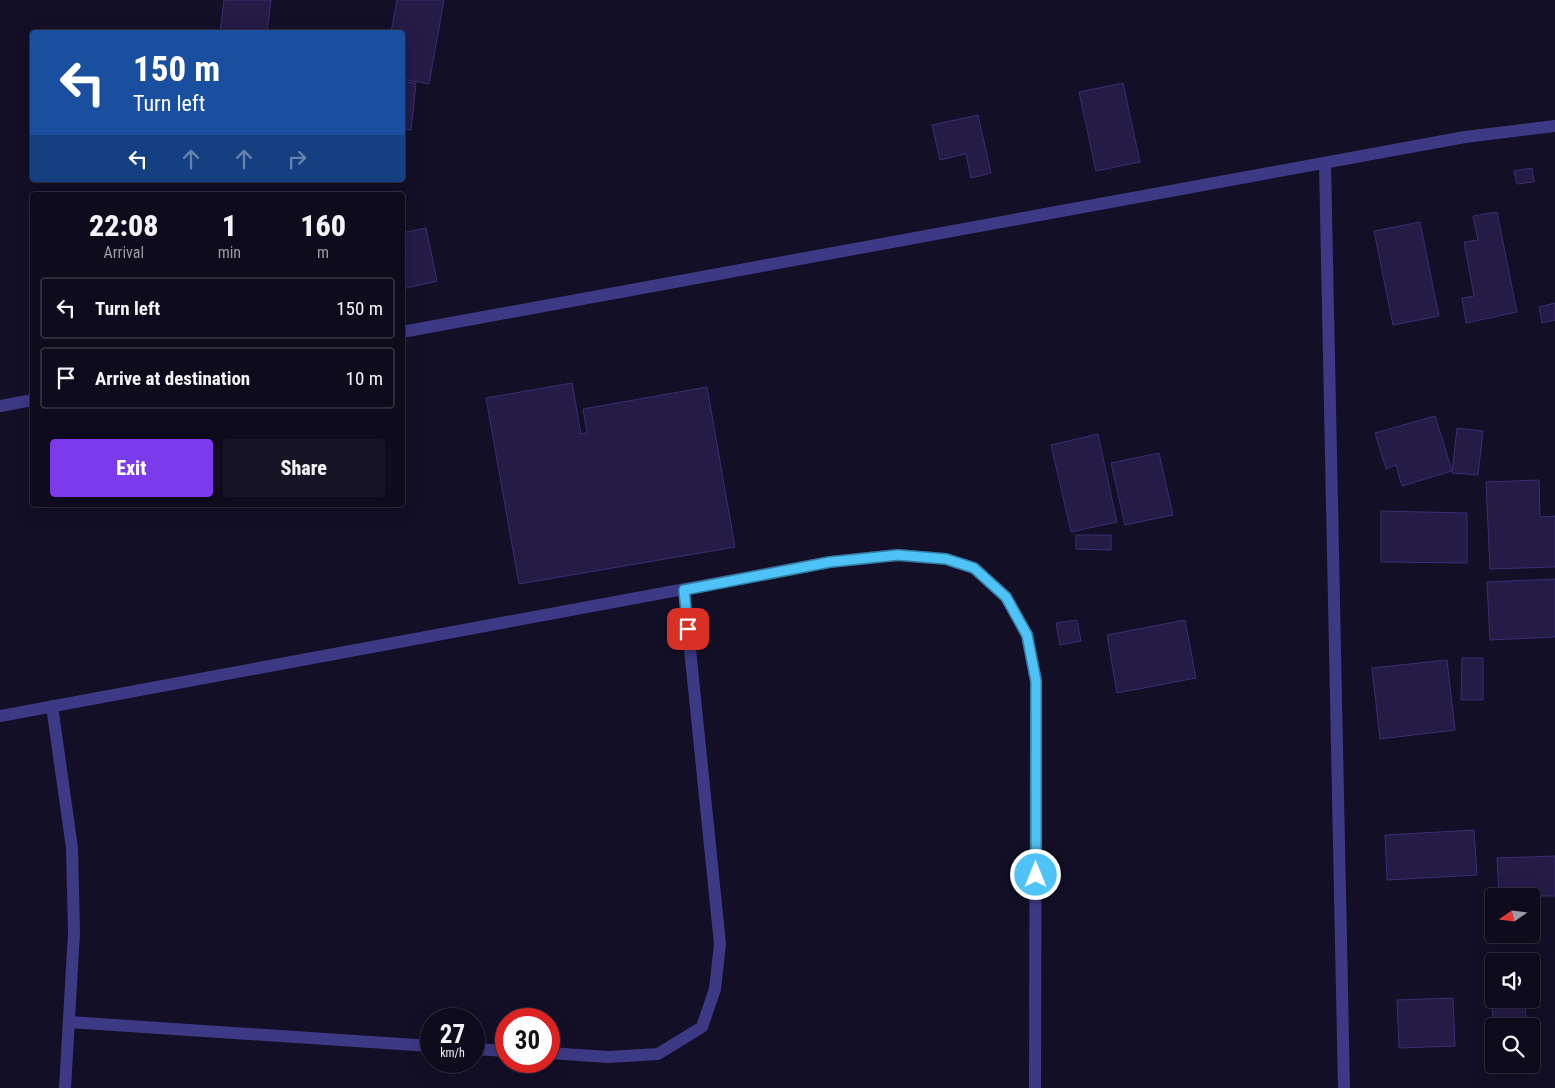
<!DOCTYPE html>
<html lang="en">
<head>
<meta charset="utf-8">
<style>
  :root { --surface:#0e0b1c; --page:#171425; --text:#f1f3f6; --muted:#9b9ba3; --line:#2e2b3b; --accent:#7c3aed }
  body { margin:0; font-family:"Roboto Condensed",sans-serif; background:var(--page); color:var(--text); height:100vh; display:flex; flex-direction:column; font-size:19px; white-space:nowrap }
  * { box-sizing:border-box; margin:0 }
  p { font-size:16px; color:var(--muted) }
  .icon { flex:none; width:28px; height:28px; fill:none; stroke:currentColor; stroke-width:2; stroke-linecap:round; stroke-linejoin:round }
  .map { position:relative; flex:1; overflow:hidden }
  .drawer { position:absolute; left:30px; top:192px; width:375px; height:315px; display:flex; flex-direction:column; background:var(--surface); border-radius:5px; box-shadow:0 5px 20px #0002,0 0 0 1px var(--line) }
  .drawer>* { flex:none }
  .hud { position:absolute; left:30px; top:30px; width:375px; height:152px; border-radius:5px; box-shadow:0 5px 20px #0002,0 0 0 1px var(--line); background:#1a4fa0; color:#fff; overflow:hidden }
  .needle { width:32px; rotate:256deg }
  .buttons { position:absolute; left:1485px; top:888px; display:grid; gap:10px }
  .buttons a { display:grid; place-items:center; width:55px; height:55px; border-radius:5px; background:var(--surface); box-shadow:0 5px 20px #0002,0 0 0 1px var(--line); font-size:25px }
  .speed { position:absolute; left:420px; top:1008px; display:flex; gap:10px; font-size:25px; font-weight:700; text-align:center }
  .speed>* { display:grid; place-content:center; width:65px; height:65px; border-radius:50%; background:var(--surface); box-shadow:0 5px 20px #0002,0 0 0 1px var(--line); line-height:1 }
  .speed small { font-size:12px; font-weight:400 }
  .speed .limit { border:8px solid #d22; background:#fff; color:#111 }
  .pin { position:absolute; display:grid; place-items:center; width:42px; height:42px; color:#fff; margin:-21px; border-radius:10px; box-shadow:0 2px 8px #0006 }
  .me { position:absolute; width:55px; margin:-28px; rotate:0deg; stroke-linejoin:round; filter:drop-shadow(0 0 4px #0008) }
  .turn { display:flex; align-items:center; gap:18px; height:105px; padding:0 20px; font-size:22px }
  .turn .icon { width:65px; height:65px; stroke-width:2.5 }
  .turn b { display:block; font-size:35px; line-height:42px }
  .lanes { display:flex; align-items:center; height:48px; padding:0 20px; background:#0003; justify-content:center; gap:25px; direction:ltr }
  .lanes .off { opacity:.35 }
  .eta { display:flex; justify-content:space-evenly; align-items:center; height:85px; text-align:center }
  .eta b { font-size:30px; font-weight:800; line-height:35px }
  .button { display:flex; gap:10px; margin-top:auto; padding:10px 20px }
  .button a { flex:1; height:58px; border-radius:5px; background:var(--accent); color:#fff; font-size:20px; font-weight:800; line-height:58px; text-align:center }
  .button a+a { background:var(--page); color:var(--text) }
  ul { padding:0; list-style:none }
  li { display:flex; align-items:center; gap:15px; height:62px; margin:0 10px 8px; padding:0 10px; border:2px solid var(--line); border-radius:5px }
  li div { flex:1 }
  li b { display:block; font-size:19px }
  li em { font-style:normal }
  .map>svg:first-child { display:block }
</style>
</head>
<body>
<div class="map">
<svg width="1555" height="1088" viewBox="0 0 1555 1088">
  <rect width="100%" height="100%" fill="#130f26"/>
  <path fill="#241b47" stroke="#3b2d73" d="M 224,0 L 271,0 L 267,32 L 220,32 Z
    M 397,0 L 444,0 L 429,84 L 402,79 L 402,32 L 391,32 Z
    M 402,82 L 416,83 L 411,130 L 402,129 Z
    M 1123,83 L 1140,162 L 1096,171 L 1079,92 Z
    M 978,115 L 991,173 L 971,178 L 966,154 L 940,160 L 932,125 Z
    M 1532,168 L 1534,182 L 1517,184 L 1514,171 Z
    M 1497,212 L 1517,312 L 1466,323 L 1462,298 L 1474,296 L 1464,242 L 1478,240 L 1473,216 Z
    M 1420,222 L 1439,316 L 1393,325 L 1374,231 Z
    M 426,228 L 437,281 L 402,289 L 402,253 L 406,252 L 402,233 Z
    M 1555,303 L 1555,320 L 1542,323 L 1539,307 Z
    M 572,383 L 581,434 L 587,433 L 583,409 L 707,387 L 735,547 L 519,584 L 486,398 Z
    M 1435,416 L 1452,471 L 1402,486 L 1396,465 L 1386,469 L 1375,433 Z
    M 1457,428 L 1483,431 L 1478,475 L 1452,473 Z
    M 1098,434 L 1117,522 L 1071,532 L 1051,445 Z
    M 1159,453 L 1173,515 L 1125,525 L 1111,463 Z
    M 1539,480 L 1540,517 L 1555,516 L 1555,567 L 1490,569 L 1486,482 Z
    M 1381,511 L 1467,513 L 1467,563 L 1381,562 Z
    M 1076,535 L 1111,535 L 1111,550 L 1076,549 Z
    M 1555,579 L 1555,637 L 1490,640 L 1487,582 Z
    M 1077,620 L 1081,641 L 1060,645 L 1056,623 Z
    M 1185,620 L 1196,678 L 1117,693 L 1107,635 Z
    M 1462,658 L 1483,658 L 1483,700 L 1461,700 Z
    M 1447,660 L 1455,730 L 1380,739 L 1372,668 Z
    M 1474,830 L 1477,875 L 1387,880 L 1385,835 Z
    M 1555,856 L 1555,896 L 1499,896 L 1497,858 Z
    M 1490,984 L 1494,984 L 1494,999 L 1524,999 L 1527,1026 L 1494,1026 L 1494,1029 Z
    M 1453,998 L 1455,1046 L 1399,1048 L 1397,1000 Z"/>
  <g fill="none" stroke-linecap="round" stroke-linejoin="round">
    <path stroke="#3d3a85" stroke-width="12" d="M 1325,163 L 1344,1088
      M 402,332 L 1465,137 L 1555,126
      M 0,406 L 32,400
      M 52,706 L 72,848 L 74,933 L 65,1088
      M 0,716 L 830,562 L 897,555 L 946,559 L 974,568 L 1006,597 L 1027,635 L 1036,681 L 1035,1088
      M 69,1022 L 431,1046
      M 474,1049 L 506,1051
      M 549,1053 L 608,1057 L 658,1054 L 702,1027 L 715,989 L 720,944 L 684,590"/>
  </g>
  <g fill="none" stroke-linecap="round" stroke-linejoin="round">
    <defs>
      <path id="route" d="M 688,629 L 684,590 L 830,562 L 898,555 L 946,559 L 974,568 L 1006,597 L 1027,635 L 1036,681 L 1036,875"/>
    </defs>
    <use href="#route" stroke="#337fa1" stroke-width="12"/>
    <use href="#route" stroke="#4fc3f7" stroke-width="9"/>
  </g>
</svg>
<div class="buttons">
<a><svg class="needle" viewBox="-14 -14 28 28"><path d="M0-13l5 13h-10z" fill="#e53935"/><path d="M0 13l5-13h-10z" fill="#9b9ba3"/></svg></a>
<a><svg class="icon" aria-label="sound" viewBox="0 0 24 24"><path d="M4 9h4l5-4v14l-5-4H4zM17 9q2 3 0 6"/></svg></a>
<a><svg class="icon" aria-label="search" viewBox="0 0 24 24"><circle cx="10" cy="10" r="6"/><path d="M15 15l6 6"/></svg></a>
</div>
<div class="speed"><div>27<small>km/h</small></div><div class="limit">30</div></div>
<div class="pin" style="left:688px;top:629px;background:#d93025"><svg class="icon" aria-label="arrive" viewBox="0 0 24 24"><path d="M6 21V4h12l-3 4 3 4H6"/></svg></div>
<svg class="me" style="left:1036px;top:875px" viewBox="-20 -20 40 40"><circle r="17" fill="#4fc3f7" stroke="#fff" stroke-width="3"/><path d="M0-11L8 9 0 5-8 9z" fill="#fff"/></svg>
<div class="hud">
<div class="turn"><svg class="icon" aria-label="left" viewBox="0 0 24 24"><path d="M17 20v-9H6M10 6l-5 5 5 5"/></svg><div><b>150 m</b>Turn left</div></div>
<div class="lanes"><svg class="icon" aria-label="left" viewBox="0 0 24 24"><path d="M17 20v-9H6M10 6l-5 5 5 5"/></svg><svg class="icon off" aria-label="ahead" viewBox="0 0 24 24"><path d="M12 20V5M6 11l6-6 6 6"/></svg><svg class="icon off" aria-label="ahead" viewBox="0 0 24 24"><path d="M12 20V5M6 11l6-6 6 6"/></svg><svg class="icon off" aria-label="right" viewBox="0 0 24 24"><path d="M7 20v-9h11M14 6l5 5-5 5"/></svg></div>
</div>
<section class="drawer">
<div class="eta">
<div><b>22:08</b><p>Arrival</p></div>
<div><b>1</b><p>min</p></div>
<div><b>160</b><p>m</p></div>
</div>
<ul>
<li><svg class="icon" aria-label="left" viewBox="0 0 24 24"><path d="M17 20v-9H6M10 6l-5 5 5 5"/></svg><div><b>Turn left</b></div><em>150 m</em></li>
<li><svg class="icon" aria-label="arrive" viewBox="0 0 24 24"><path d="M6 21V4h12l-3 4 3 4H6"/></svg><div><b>Arrive at destination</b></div><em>10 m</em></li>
</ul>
<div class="button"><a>Exit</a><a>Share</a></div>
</section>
</div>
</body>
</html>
